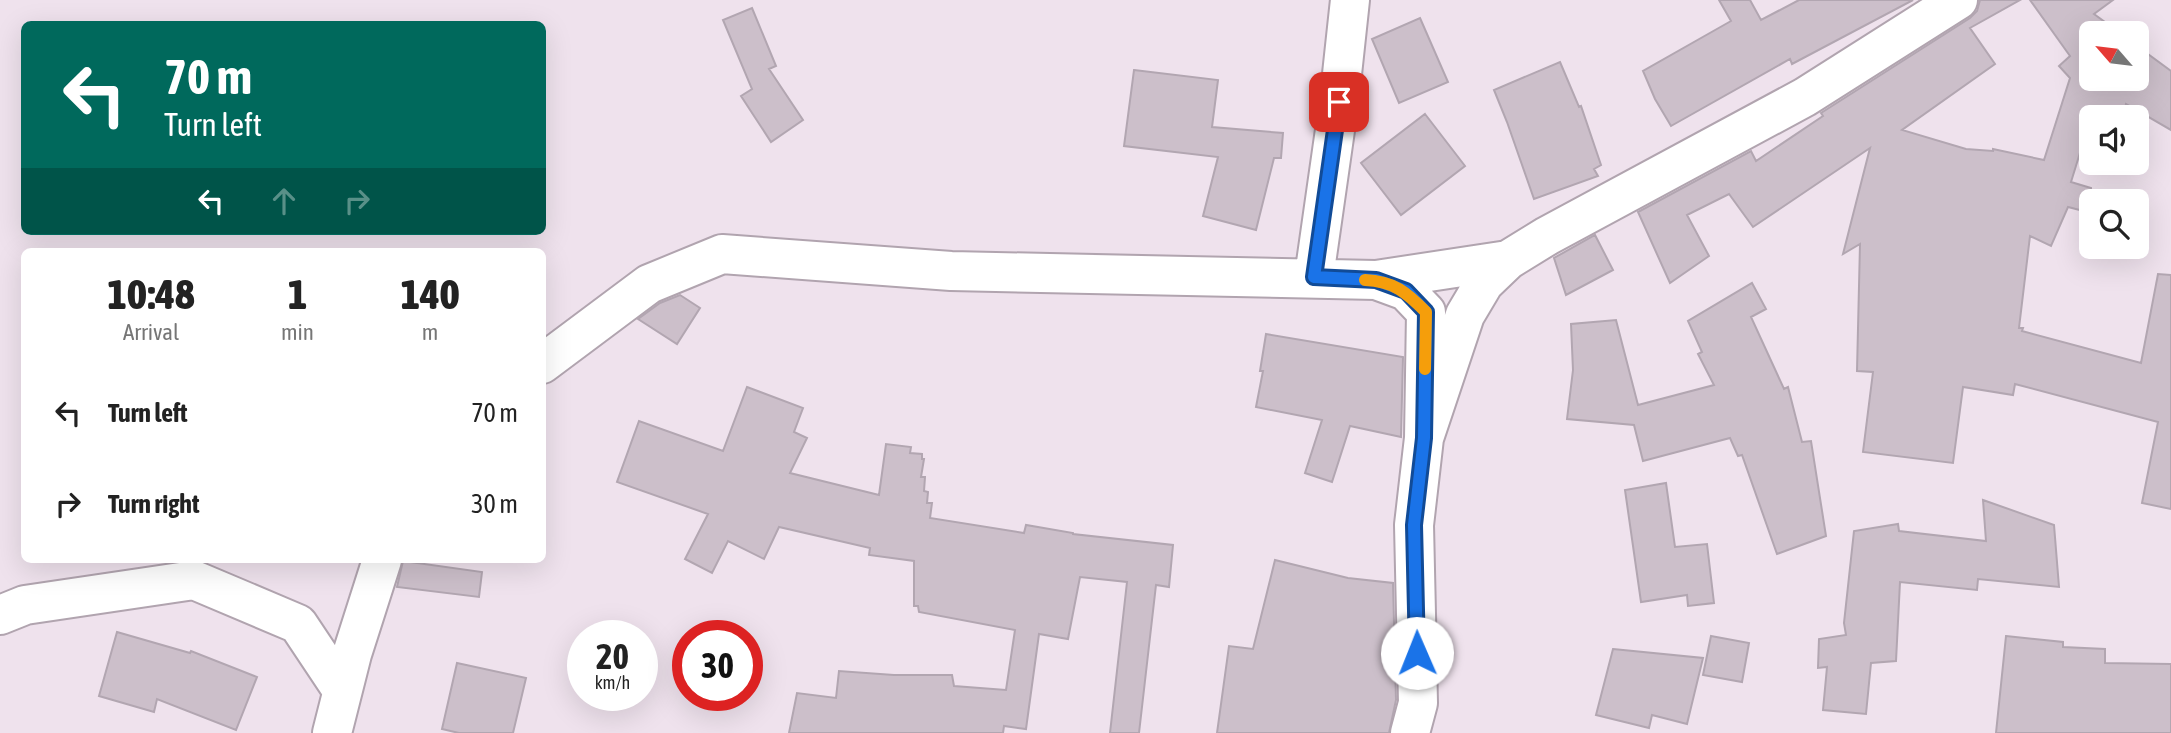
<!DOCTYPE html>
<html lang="en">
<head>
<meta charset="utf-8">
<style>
  :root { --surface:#fff; --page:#f6f6f6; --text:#222; --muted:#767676 }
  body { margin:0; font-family:"Asap Condensed",sans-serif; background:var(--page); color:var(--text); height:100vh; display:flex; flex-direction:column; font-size:26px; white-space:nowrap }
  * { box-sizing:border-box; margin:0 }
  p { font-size:23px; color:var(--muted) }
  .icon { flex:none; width:38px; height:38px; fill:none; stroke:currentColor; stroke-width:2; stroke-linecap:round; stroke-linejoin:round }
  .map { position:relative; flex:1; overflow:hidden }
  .side { position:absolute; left:21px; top:248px; width:525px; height:315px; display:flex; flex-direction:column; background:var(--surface); border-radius:10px; box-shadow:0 7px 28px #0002 }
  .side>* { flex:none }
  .banner { position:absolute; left:21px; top:21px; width:525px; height:214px; border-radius:10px; box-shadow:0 7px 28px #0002; background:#00695c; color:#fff; overflow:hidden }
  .needle { width:46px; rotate:298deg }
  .controls { position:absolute; left:2079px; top:21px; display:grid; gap:14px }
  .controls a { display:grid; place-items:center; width:70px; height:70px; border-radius:10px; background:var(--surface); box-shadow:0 7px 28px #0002; font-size:35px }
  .speed { position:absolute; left:567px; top:620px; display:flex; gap:14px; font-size:35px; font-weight:700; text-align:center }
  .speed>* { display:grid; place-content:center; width:91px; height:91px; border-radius:50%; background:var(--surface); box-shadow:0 7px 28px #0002; line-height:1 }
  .speed small { font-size:18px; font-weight:400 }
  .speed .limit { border:10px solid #d22; background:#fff; color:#111 }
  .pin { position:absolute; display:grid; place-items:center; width:60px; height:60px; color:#fff; margin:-30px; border-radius:14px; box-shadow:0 4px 10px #0006 }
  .me { position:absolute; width:77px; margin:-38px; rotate:359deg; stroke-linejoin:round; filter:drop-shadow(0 0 5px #0008) }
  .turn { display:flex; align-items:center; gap:24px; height:147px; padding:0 28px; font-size:32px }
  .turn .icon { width:91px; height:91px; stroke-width:2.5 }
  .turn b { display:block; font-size:49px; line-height:60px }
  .lanes { display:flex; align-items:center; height:66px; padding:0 28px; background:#0003; justify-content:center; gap:35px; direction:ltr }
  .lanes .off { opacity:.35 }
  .eta { display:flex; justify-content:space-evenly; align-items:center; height:119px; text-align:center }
  .eta b { font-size:42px; font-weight:800; line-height:49px }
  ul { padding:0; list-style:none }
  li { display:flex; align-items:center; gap:21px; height:91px; padding:0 28px }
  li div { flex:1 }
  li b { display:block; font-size:26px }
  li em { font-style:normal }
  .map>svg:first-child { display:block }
</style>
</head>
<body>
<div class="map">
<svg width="2171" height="733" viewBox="0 0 2171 733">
  <rect width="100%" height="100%" fill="#efe2ed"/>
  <path fill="#ccbfca" stroke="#b2a6b1" stroke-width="2" d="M 1719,0 L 1750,0 L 1761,20 L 1799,0 L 1913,0 L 1792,64 L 1790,59 L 1671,126 L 1655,99 L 1643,71 L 1731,21 Z
    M 1980,0 L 2020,0 L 1970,28 L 1995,64 L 1902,130 L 1966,149 L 1993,151 L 1993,149 L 2044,160 L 2070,78 L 2059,66 L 2070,56 L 2030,0 L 2113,0 L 2094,14 L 2120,33 L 2091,33 L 2091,79 L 2137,79 L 2137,46 L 2171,71 L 2171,130 L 2126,104 L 2123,117 L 2091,117 L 2071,182 L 2091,188 L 2091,213 L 2068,207 L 2051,246 L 2030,236 L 2019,328 L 2023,328 L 2022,331 L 2141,363 L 2158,274 L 2171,275 L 2171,509 L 2142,503 L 2158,422 L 2015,384 L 2013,395 L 1963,387 L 1953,463 L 1863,452 L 1873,372 L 1857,371 L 1860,244 L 1843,254 L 1870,148 L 1753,227 L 1729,194 L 1687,215 L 1709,256 L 1670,283 L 1638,212 L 1751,151 L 1756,161 L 1823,116 L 1821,113 L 1970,18 L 1977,11 Z
    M 752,8 L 776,66 L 769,69 L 803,120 L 771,142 L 741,96 L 752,89 L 723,20 Z
    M 1420,18 L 1448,82 L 1399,103 L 1372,39 Z
    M 1560,62 L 1579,107 L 1581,106 L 1601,165 L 1594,169 L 1598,176 L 1534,199 L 1507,122 L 1494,90 Z
    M 1134,70 L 1218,80 L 1212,127 L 1283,133 L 1281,158 L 1274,158 L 1256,230 L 1203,216 L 1218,157 L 1124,146 Z
    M 1425,114 L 1465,166 L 1401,215 L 1361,163 Z
    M 1595,235 L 1613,270 L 1566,295 L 1554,258 Z
    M 1752,283 L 1766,309 L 1751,317 L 1784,389 L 1788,387 L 1802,442 L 1811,441 L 1826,536 L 1777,554 L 1742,455 L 1738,456 L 1730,438 L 1643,461 L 1634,425 L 1567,419 L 1573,370 L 1571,324 L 1616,320 L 1638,405 L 1714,385 L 1698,354 L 1702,352 L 1688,321 Z
    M 680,295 L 700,308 L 677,344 L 638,319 L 660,303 Z
    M 1266,334 L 1403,357 L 1401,437 L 1350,426 L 1332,482 L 1305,473 L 1322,420 L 1256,407 L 1263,371 L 1260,371 Z
    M 747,387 L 803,408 L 794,432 L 807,438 L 790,473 L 879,495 L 886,444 L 911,447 L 910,453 L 922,454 L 922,459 L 924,459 L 921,477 L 925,477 L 924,491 L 928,492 L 927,503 L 932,503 L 930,518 L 1024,533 L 1026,525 L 1073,533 L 1073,534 L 1173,545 L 1169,587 L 1156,585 L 1139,733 L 1110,733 L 1127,582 L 1080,577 L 1068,639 L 1039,634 L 1026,729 L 1004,726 L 1003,733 L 789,733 L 797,693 L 836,698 L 839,671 L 894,675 L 952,675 L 954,686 L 1006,690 L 1015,630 L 919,612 L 918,606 L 914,606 L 914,561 L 869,555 L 870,548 L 779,527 L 764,559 L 728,541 L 712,573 L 685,559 L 708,514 L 617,482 L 639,421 L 723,451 Z
    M 1666,483 L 1675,547 L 1707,544 L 1714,603 L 1688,606 L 1687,595 L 1641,602 L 1625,490 Z
    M 1983,500 L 2054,525 L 2059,587 L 1978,579 L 1977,590 L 1900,582 L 1896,661 L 1871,663 L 1866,714 L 1823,710 L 1827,667 L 1818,668 L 1819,639 L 1846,635 L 1844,623 L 1854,531 L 1898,524 L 1899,531 L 1986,541 Z
    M 1275,560 L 1348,578 L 1393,583 L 1396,700 L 1389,733 L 1217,733 L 1229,646 L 1253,649 Z
    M 403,561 L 482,572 L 479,597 L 397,587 Z
    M 117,632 L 190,653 L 191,651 L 257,677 L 236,730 L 157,699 L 154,712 L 99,696 Z
    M 1711,636 L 1749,643 L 1742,682 L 1703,675 Z
    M 2006,636 L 2063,642 L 2063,647 L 2105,649 L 2105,663 L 2171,664 L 2171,733 L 1996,733 Z
    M 1613,649 L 1703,658 L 1687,724 L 1652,715 L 1649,728 L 1596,715 Z
    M 457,663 L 526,678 L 513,733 L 459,733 L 442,729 Z"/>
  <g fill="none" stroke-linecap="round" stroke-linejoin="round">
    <defs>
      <path id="street" d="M 1314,277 L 1339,102 L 1350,0
        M 1376,280 L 1508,260
        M 542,364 L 649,284 L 722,254 L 951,271 L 1376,280 L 1406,291 L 1426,312 L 1424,438
        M 0,615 L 25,605 L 194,580 L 298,624 L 342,690
        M 332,733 L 352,654 L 382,560
        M 1410,733 L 1418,703 L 1414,525 L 1424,438 L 1465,315 L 1484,283 L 1508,260 L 1547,236 L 1805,97 L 1958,0"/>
    </defs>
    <use href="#street" stroke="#b1a4af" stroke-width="42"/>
    <use href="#street" stroke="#fff" stroke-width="38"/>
  </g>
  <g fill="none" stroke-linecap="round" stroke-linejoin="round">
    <defs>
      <path id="route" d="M 1339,102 L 1314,277 L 1376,280 L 1406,291 L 1426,312 L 1424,438 L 1414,525 L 1417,653"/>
    </defs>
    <use href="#route" stroke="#114b97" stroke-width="18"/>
    <use href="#route" stroke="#1a73e8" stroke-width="12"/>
    <path stroke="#f59e0b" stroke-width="12" d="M 1365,280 C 1394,281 1407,293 1426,312 L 1425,369"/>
  </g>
</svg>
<div class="controls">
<a><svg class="needle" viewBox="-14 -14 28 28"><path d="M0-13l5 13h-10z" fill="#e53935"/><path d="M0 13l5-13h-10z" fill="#767676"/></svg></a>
<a><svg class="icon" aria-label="sound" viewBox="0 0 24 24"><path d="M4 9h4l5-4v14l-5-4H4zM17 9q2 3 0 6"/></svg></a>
<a><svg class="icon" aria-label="search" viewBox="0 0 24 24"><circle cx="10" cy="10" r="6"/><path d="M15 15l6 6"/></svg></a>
</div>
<div class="speed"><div>20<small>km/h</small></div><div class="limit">30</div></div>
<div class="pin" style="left:1339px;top:102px;background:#d93025"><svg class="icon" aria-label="arrive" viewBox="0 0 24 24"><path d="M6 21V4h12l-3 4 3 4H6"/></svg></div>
<svg class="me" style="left:1417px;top:653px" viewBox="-20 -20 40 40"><circle r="19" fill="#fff"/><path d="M0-13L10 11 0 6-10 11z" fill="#1a73e8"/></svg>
<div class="banner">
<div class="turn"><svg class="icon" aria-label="left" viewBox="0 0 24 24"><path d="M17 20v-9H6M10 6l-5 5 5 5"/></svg><div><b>70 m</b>Turn left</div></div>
<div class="lanes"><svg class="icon" aria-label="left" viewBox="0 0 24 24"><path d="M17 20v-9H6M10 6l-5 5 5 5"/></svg><svg class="icon off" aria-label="ahead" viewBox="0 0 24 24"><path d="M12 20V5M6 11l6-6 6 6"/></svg><svg class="icon off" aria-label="right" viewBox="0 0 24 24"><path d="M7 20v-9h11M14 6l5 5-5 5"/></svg></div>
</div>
<section class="side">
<div class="eta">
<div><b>10:48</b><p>Arrival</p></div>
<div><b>1</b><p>min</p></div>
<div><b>140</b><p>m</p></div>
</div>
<ul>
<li><svg class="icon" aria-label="left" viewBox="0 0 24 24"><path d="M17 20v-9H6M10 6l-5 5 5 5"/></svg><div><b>Turn left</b></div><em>70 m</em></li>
<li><svg class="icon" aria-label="right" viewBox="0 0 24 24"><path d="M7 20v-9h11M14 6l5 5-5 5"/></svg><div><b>Turn right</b></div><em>30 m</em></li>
</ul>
</section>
</div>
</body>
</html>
